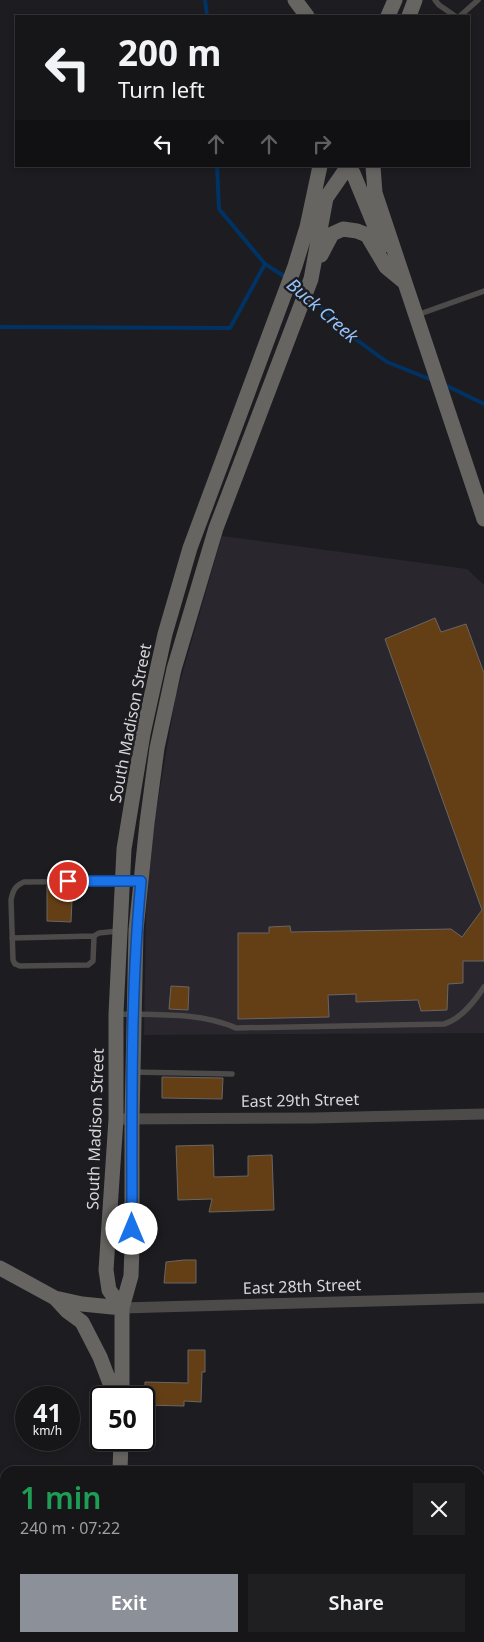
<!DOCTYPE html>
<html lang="en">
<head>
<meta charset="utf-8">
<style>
  :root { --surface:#161518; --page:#1f1e21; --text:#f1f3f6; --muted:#9e9fa2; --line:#353437; --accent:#8c9099 }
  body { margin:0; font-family:"Noto Sans",sans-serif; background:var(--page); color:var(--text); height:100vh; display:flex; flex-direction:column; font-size:19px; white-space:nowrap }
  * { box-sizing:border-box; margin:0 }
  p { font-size:16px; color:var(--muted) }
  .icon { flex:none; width:28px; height:28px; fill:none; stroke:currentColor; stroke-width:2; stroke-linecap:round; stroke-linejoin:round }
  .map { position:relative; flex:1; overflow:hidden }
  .drawer { position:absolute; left:0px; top:1466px; width:485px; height:176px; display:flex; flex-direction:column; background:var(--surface); border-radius:15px 15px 0 0; box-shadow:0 2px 8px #0003,0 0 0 1px var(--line) }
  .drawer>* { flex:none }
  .banner { position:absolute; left:15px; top:15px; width:455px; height:152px; border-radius:0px; box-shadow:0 2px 8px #0003,0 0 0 1px var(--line); background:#161518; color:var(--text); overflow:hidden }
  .speed { position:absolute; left:15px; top:1386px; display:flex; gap:10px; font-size:25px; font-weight:700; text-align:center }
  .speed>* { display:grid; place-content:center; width:65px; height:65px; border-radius:50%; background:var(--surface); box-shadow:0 2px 8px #0003,0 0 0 1px var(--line); line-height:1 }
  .speed small { font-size:12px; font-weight:400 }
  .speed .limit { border:2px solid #111; border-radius:8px; background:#fff; color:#111 }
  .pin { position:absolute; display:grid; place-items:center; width:42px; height:42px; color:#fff; margin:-21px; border:2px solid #fff; border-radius:50%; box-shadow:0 1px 5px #0007 }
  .me { position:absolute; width:55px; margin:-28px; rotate:0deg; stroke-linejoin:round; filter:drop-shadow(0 0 4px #0008) }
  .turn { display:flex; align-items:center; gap:18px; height:105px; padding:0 20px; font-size:22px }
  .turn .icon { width:65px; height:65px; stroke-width:2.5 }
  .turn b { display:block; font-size:35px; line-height:42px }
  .lanes { display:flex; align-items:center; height:48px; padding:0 20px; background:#0003; justify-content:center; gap:25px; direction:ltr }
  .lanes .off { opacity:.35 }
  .round { display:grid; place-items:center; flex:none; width:52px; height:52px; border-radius:0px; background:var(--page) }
  .headline { display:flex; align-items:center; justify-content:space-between; height:85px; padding:0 20px }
  h1 { font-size:30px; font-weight:600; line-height:38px; color:#1e9e55 }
  .action { display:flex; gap:10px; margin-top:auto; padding:10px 20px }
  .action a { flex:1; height:58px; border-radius:0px; background:var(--accent); color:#fff; font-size:20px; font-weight:600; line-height:58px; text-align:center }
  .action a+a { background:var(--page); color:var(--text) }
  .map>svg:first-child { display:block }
</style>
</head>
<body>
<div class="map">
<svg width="484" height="1642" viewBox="0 0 484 1642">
  <rect width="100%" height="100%" fill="#1d1c20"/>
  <path fill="#29262e" d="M 222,536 L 467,569 L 484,585 L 484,1033 L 144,1035 L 146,911 L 154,824 L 176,695 Z"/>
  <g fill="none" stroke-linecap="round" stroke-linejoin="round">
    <path stroke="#003364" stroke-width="4" d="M 205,0 L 207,16
      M 217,166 L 219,209 L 265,264 L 287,278
      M 309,294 L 343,330 L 387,362 L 432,380
      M 0,327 L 230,328 L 265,264
      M 443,384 L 484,404"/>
  </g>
  <path fill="#643f16" stroke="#696663" d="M 435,618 L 441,632 L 466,624 L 484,673 L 484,961 L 463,961 L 463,983 L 448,984 L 447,1010 L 421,1011 L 418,1000 L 356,1002 L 356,994 L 328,995 L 329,1017 L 238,1019 L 238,933 L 269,933 L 269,927 L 290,926 L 291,932 L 451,929 L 462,937 L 482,910 L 385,639 Z
    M 47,886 L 63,886 L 63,900 L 72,900 L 71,922 L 47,921 Z
    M 171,986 L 189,987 L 188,1010 L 169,1009 Z
    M 162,1077 L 223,1078 L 222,1099 L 162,1098 Z
    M 213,1145 L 214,1177 L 248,1176 L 248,1156 L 272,1155 L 274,1210 L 209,1212 L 212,1199 L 178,1200 L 176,1146 Z
    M 184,1260 L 196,1260 L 196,1283 L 164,1283 L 166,1262 Z
    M 188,1350 L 205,1350 L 205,1372 L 202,1372 L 201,1402 L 184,1401 L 184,1406 L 144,1405 L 145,1382 L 188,1383 Z"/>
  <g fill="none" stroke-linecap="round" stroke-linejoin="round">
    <path stroke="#4c4b49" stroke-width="5.5" d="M 435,0 L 439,5 L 455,16
      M 460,16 L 478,0
      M 417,315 L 484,291
      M 118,931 L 99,933 L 94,936 L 93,961 L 88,965 L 20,966 L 15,964 L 13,960 L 11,900 C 13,890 15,886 24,882 L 139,881
      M 12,938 L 94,936
      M 116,1014 C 156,1015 200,1012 236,1028 L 444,1024 C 461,1019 474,1002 484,987
      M 133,1072 L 232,1074"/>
    <path stroke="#4c4b49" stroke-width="11" d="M 116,1119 L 313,1118 L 484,1114
      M 122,1308 L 484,1298
      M 483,1523 L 484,1578"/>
    <path stroke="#666562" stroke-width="15" d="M 295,0 L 307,16
      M 388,16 L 395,0
      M 409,16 L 415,0
      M 373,166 L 375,193 L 484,519
      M 353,173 L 376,229 L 384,245
      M 321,255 L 332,234 L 343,229 L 357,231 L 367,235 L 386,267 L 403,281
      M 0,1268 L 55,1298 L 82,1304 L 122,1308
      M 55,1298 L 67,1311 L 82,1322 L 100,1357 L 111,1386 L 120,1398
      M 122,1308 L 109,1290 L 106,1270 L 116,1119 L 116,1014 L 124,849 L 143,734 L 165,634 L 190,548 L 295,266 L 307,227 L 320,166
      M 122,1398 L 122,1308 L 131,1276 L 132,1247 L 132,1119 L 136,930 L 147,823 L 157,748 L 174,669 L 216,528 L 311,279 L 326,198 L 344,172
      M 120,1471 L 121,1440
      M 122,1638 L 122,1642"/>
  </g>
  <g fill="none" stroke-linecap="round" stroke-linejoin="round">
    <defs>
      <path id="route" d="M 68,881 L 141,881 C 130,996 132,1113 132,1229"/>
    </defs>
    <use href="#route" stroke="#114b97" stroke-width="12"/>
    <use href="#route" stroke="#1a73e8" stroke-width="9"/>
  </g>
  <g text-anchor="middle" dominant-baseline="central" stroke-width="5" stroke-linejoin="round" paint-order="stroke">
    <g font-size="16" fill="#d7d6d8" stroke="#1d1c20">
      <text transform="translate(130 723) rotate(-79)">South Madison Street</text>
      <text transform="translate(300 1100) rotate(-1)">East 29th Street</text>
      <text transform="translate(95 1129) rotate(-88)">South Madison Street</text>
      <text transform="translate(302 1286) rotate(-2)">East 28th Street</text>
    </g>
    <g font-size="18" font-style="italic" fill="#93c3fa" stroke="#1d1c20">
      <text transform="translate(323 310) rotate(41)">Buck Creek</text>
    </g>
  </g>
</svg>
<div class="speed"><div>41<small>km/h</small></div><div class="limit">50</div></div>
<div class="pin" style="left:68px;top:881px;background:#d93025"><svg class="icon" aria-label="arrive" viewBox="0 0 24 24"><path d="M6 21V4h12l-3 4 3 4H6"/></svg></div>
<svg class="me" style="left:132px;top:1229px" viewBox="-20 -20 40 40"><circle r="19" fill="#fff"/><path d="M0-13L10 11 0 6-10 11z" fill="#1a73e8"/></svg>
<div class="banner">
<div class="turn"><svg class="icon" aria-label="left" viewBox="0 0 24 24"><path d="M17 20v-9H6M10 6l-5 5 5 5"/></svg><div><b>200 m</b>Turn left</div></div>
<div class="lanes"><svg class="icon" aria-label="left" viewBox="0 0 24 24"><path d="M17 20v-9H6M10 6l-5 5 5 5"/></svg><svg class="icon off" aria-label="ahead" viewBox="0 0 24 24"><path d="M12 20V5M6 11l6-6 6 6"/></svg><svg class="icon off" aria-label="ahead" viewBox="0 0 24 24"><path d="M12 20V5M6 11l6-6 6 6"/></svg><svg class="icon off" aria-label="right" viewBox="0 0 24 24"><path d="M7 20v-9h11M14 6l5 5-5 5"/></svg></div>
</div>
<section class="drawer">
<div class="headline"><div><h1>1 min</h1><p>240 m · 07:22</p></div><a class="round"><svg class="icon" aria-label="close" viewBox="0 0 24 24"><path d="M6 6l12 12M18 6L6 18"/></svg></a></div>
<div class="action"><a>Exit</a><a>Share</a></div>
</section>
</div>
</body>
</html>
